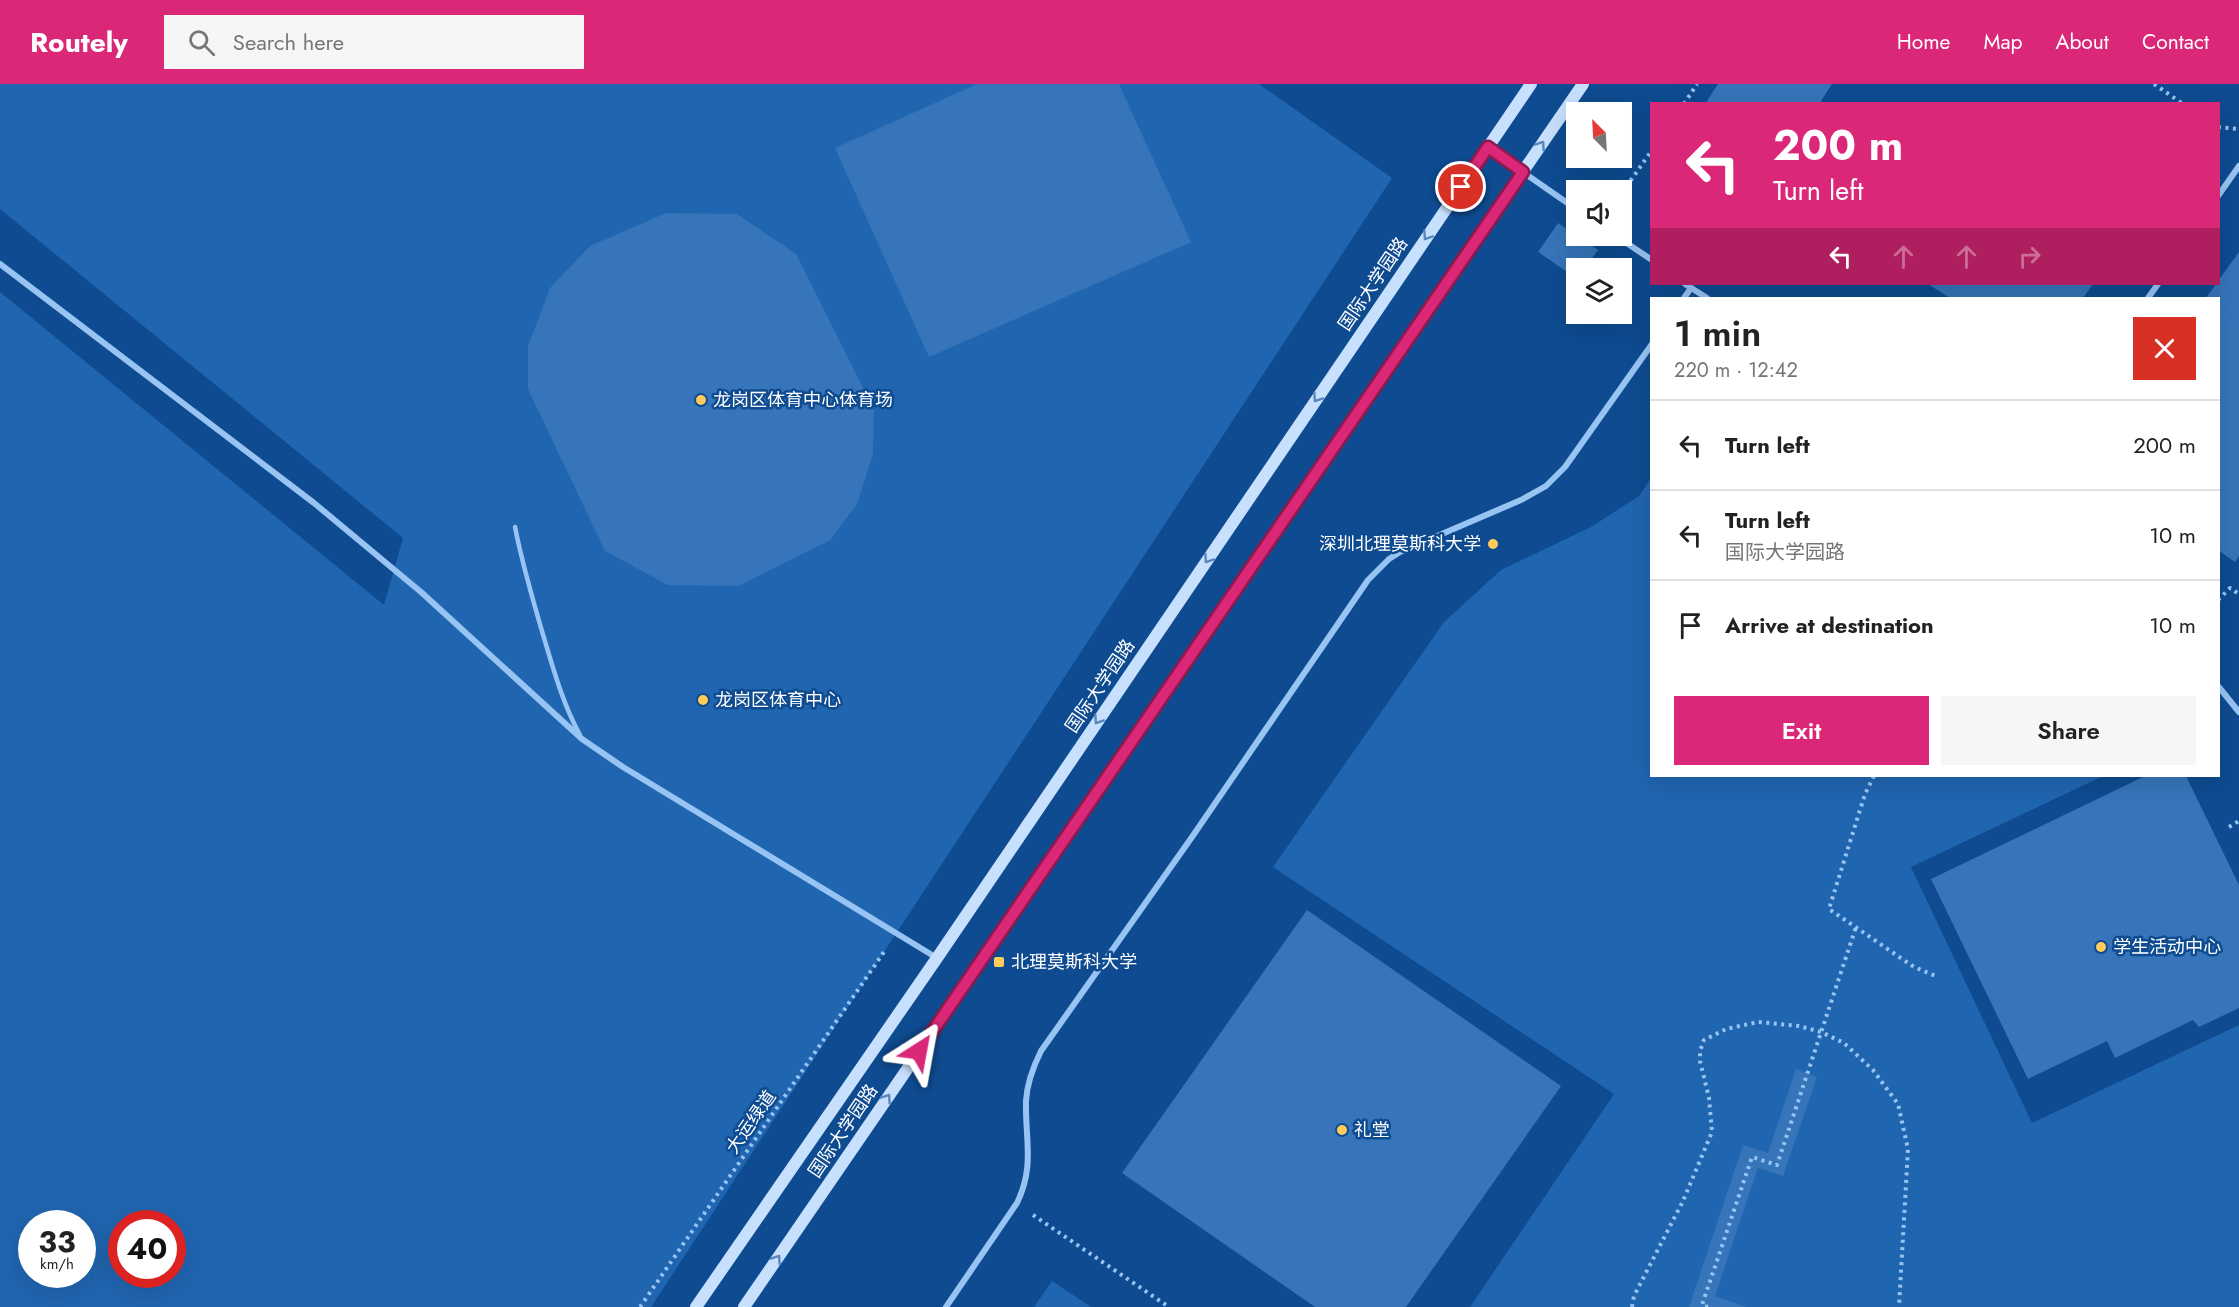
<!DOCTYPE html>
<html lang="en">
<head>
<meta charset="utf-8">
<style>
  :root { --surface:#fff; --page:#f6f6f6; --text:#222; --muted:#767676; --line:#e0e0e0; --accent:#db2777 }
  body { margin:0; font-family:Jost,"Noto Sans SC",sans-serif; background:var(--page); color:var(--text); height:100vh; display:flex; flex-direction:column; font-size:22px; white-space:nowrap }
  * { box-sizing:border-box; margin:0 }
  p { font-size:20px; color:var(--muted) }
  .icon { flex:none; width:33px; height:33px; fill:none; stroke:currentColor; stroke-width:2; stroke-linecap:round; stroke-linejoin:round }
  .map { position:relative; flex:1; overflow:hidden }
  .details { position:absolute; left:1650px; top:213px; width:570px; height:480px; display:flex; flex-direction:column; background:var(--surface); border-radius:0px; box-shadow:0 6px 24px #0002 }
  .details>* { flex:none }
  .top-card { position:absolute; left:1650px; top:18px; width:570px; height:183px; border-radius:0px; box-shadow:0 6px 24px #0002; background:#db2777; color:#fff; overflow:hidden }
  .needle { width:39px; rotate:336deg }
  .controls { position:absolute; left:1566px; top:18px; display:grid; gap:12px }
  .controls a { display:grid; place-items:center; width:66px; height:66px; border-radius:0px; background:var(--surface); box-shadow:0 6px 24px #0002; font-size:30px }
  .speed { position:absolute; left:18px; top:1126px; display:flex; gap:12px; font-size:30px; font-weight:700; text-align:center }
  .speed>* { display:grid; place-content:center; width:78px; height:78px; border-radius:50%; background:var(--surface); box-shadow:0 6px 24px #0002; line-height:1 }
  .speed small { font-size:15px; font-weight:400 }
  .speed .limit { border:9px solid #d22; background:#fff; color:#111 }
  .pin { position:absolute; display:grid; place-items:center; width:51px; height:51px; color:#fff; margin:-26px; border:3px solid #fff; border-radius:50%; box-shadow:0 2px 6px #0007 }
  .me { position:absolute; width:66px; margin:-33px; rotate:34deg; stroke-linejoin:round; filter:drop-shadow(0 0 4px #0008) }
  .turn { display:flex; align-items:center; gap:21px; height:126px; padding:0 24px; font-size:27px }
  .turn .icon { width:78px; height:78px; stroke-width:2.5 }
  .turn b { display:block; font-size:42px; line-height:51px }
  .lanes { display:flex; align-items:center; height:57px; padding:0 24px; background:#0003; justify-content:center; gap:30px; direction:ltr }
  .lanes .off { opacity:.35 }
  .round { display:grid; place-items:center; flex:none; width:63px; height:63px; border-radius:0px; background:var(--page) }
  .overview { display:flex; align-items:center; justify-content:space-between; height:102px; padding:0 24px }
  h1 { font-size:36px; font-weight:600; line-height:45px }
  .button { display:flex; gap:12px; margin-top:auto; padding:12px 24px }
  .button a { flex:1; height:69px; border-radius:0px; background:var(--accent); color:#fff; font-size:24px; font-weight:600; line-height:69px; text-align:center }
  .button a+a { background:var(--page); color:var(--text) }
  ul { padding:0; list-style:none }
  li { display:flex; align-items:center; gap:18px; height:90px; padding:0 24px; border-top:2px solid var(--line) }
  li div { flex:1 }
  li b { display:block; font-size:22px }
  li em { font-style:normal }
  header { display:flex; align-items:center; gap:36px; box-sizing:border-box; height:84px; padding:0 30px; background:var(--accent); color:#fff }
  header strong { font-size:28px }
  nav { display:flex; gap:33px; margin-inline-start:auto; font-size:21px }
  .search { width:420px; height:54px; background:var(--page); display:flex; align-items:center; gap:15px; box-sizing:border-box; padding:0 21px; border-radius:0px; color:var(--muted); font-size:22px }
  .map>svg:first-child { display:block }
</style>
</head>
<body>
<header>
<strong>Routely</strong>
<div class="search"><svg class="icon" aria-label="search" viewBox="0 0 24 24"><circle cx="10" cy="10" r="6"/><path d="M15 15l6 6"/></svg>Search here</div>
<nav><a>Home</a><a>Map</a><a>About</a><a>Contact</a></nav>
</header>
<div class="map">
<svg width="2239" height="1223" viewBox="0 0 2239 1223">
  <rect width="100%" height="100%" fill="#0e4b90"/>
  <path fill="#2065b0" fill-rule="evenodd" d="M 0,0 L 1259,0 L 1392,94 L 651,1223 L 0,1223 L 0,208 L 384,521 L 403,454 L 0,125 ZM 32,1140 L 82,1140 L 82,1191 L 32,1191 ZM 122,1140 L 172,1140 L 172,1191 L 122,1191 Z
    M 1651,394 L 1652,692 L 2103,692 L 1911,783 L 2032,1039 L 2239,941 L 2239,1223 L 1470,1223 L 1614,1010 L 1273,783 L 1444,538 L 1501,486 L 1591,443 L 1639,412 Z
    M 1052,1197 L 1091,1223 L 1034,1223 Z"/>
  <path fill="#3675b9" d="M 977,0 L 1119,0 L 1191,158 L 929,273 L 835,64 Z
    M 1718,0 L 1832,0 L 1821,17 L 1824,20 L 1705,20 Z
    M 666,129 L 737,130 L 796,170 L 874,326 L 873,370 L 857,420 L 830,456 L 738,502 L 668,501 L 605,467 L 528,305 L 528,262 L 550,204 L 590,162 Z
    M 1558,139 L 1598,166 L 1585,184 L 1576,184 L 1576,194 L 1538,168 Z
    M 2239,168 L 2239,472 L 2235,478 L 2218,466 L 2218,214 L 2206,214 L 2216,200 L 2218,200 L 2218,197 Z
    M 1928,200 L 2093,200 L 2083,214 L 1950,214 Z
    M 2145,692 L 2186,692 L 2239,801 L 2239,924 L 2199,943 L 2193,936 L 2115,974 L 2107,957 L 2028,995 L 1931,795 Z
    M 1307,826 L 1561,1002 L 1406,1223 L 1315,1223 L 1122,1089 Z
    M 1796,985 L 1817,993 L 1783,1092 L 1758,1084 L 1715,1212 L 1746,1223 L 1689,1223 L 1743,1061 L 1768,1069 Z"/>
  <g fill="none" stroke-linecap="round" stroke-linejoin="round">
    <path stroke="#98c4f4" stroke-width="4" stroke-dasharray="3 4.5" stroke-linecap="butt" d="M 2154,0 L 2183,20
      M 1684,20 L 1697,0
      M 2218,43 L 2239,45
      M 1622,109 L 1652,66
      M 2218,516 L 2230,504 L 2239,510
      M 1874,692 L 1865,710 L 1829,825 L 1914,883 L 1938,893
      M 2229,743 L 2239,737
      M 1033,1131 L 1169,1223
      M 640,1223 L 886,865
      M 1632,1223 L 1634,1212 L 1683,1117 L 1712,1048 L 1709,1014 L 1700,977 L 1700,967 L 1704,956 L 1726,945 L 1758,938 L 1799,942 L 1821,948 L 1844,959 L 1873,986 L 1898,1020 L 1908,1065 L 1899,1223
      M 1708,1223 L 1702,1221 L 1752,1073 L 1777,1081 L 1856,843"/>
    <path stroke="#98c4f4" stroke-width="4.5" d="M 515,443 C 523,484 535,524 547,564 C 556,594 565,624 580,651"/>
    <path stroke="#98c4f4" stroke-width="6" d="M 1488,64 L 1576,125
      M 2218,112 L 2239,82
      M 1616,152 L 1652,176
      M 0,180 L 314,419 L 421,508 L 582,655 L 623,683 L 937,874
      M 1685,200 L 1707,214
      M 1684,214 L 1691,204
      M 2148,214 L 2158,200
      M 2218,602 L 2239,628
      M 946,1223 L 1017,1119 C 1035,1082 1025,1056 1026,1017 C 1027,999 1033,983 1041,967 L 1192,753 L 1368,496 L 1389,475 L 1400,468 L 1521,416 L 1546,402 L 1565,383 L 1652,260"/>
    <path stroke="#c7e0fd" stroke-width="12" d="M 696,1223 L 937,874 L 1531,0
      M 744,1223 L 1583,0"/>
  </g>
  <defs><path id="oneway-chevron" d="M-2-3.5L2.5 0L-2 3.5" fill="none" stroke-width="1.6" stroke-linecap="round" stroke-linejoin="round" transform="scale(1.5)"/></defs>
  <g stroke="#5887bc">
    <use href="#oneway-chevron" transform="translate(1541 61) rotate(-56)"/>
    <use href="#oneway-chevron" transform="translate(1427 152) rotate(124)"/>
    <use href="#oneway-chevron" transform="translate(1317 314) rotate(124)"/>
    <use href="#oneway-chevron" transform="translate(1208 475) rotate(124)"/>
    <use href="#oneway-chevron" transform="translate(1098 636) rotate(124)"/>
    <use href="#oneway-chevron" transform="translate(887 1014) rotate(-56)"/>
    <use href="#oneway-chevron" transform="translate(777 1175) rotate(-56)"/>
  </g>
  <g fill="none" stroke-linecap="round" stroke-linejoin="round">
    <defs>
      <path id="route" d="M 919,967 L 1523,88 L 1488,63 L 1461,103"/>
    </defs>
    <use href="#route" stroke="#8e194d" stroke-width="15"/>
    <use href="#route" stroke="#db2777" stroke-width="10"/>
  </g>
  <g fill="#ffcb5a" stroke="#0e4b90" stroke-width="2">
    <circle cx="701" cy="316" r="6"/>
    <circle cx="1493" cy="460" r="6"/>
    <circle cx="703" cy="616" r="6"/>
    <circle cx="2101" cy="863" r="6"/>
    <rect x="993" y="872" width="12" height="12" rx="3"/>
    <circle cx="1342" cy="1046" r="6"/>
  </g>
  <g text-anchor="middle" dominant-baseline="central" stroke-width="5" stroke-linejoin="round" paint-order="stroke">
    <g font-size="18" fill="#fff" stroke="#0e4b90">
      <text transform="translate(1373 200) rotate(-56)">国际大学园路</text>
      <text transform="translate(1100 602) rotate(-56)">国际大学园路</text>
      <text transform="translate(751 1038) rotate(-55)">大运绿道</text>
      <text transform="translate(843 1047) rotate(-56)">国际大学园路</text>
    </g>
    <g font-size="18" fill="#fff" stroke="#0e4b90" text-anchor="start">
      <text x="713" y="316">龙岗区体育中心体育场</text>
      <text x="1481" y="460" text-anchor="end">深圳北理莫斯科大学</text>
      <text x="715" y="616">龙岗区体育中心</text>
      <text x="2113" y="863">学生活动中心</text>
      <text x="1011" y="878">北理莫斯科大学</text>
      <text x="1354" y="1046">礼堂</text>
    </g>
  </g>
</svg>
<div class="controls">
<a><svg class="needle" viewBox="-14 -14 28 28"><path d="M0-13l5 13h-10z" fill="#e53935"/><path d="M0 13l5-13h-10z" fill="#767676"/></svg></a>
<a><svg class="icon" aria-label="sound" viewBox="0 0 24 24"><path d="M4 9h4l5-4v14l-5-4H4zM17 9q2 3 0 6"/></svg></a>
<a><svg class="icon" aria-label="layers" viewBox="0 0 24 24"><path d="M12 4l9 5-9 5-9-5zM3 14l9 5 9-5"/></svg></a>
</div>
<div class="speed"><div>33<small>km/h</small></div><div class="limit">40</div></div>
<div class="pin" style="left:1461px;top:103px;background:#d93025"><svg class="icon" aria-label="arrive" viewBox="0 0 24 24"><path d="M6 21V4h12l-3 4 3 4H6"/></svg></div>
<svg class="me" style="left:919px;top:967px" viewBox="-20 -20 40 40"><path d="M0-17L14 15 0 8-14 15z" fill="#db2777" stroke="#fff" stroke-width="4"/></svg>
<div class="top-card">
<div class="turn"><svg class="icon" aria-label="left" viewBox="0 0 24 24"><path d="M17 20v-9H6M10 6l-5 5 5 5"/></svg><div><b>200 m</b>Turn left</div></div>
<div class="lanes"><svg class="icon" aria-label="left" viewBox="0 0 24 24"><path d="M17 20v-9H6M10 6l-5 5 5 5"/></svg><svg class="icon off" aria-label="ahead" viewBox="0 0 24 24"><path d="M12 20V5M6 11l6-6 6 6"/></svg><svg class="icon off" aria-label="ahead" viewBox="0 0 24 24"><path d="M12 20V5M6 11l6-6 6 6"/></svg><svg class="icon off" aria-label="right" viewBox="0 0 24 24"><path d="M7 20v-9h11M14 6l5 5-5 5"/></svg></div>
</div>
<section class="details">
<div class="overview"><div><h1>1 min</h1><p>220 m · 12:42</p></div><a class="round" style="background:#d93025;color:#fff"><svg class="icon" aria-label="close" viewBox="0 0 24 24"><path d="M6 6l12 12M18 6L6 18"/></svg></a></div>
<ul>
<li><svg class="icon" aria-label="left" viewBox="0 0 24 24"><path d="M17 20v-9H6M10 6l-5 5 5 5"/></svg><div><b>Turn left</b></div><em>200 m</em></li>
<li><svg class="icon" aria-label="left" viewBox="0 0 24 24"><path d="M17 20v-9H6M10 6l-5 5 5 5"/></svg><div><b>Turn left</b><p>国际大学园路</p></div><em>10 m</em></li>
<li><svg class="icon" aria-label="arrive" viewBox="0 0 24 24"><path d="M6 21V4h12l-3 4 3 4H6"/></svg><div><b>Arrive at destination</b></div><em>10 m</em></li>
</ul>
<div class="button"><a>Exit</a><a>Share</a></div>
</section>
</div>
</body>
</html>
